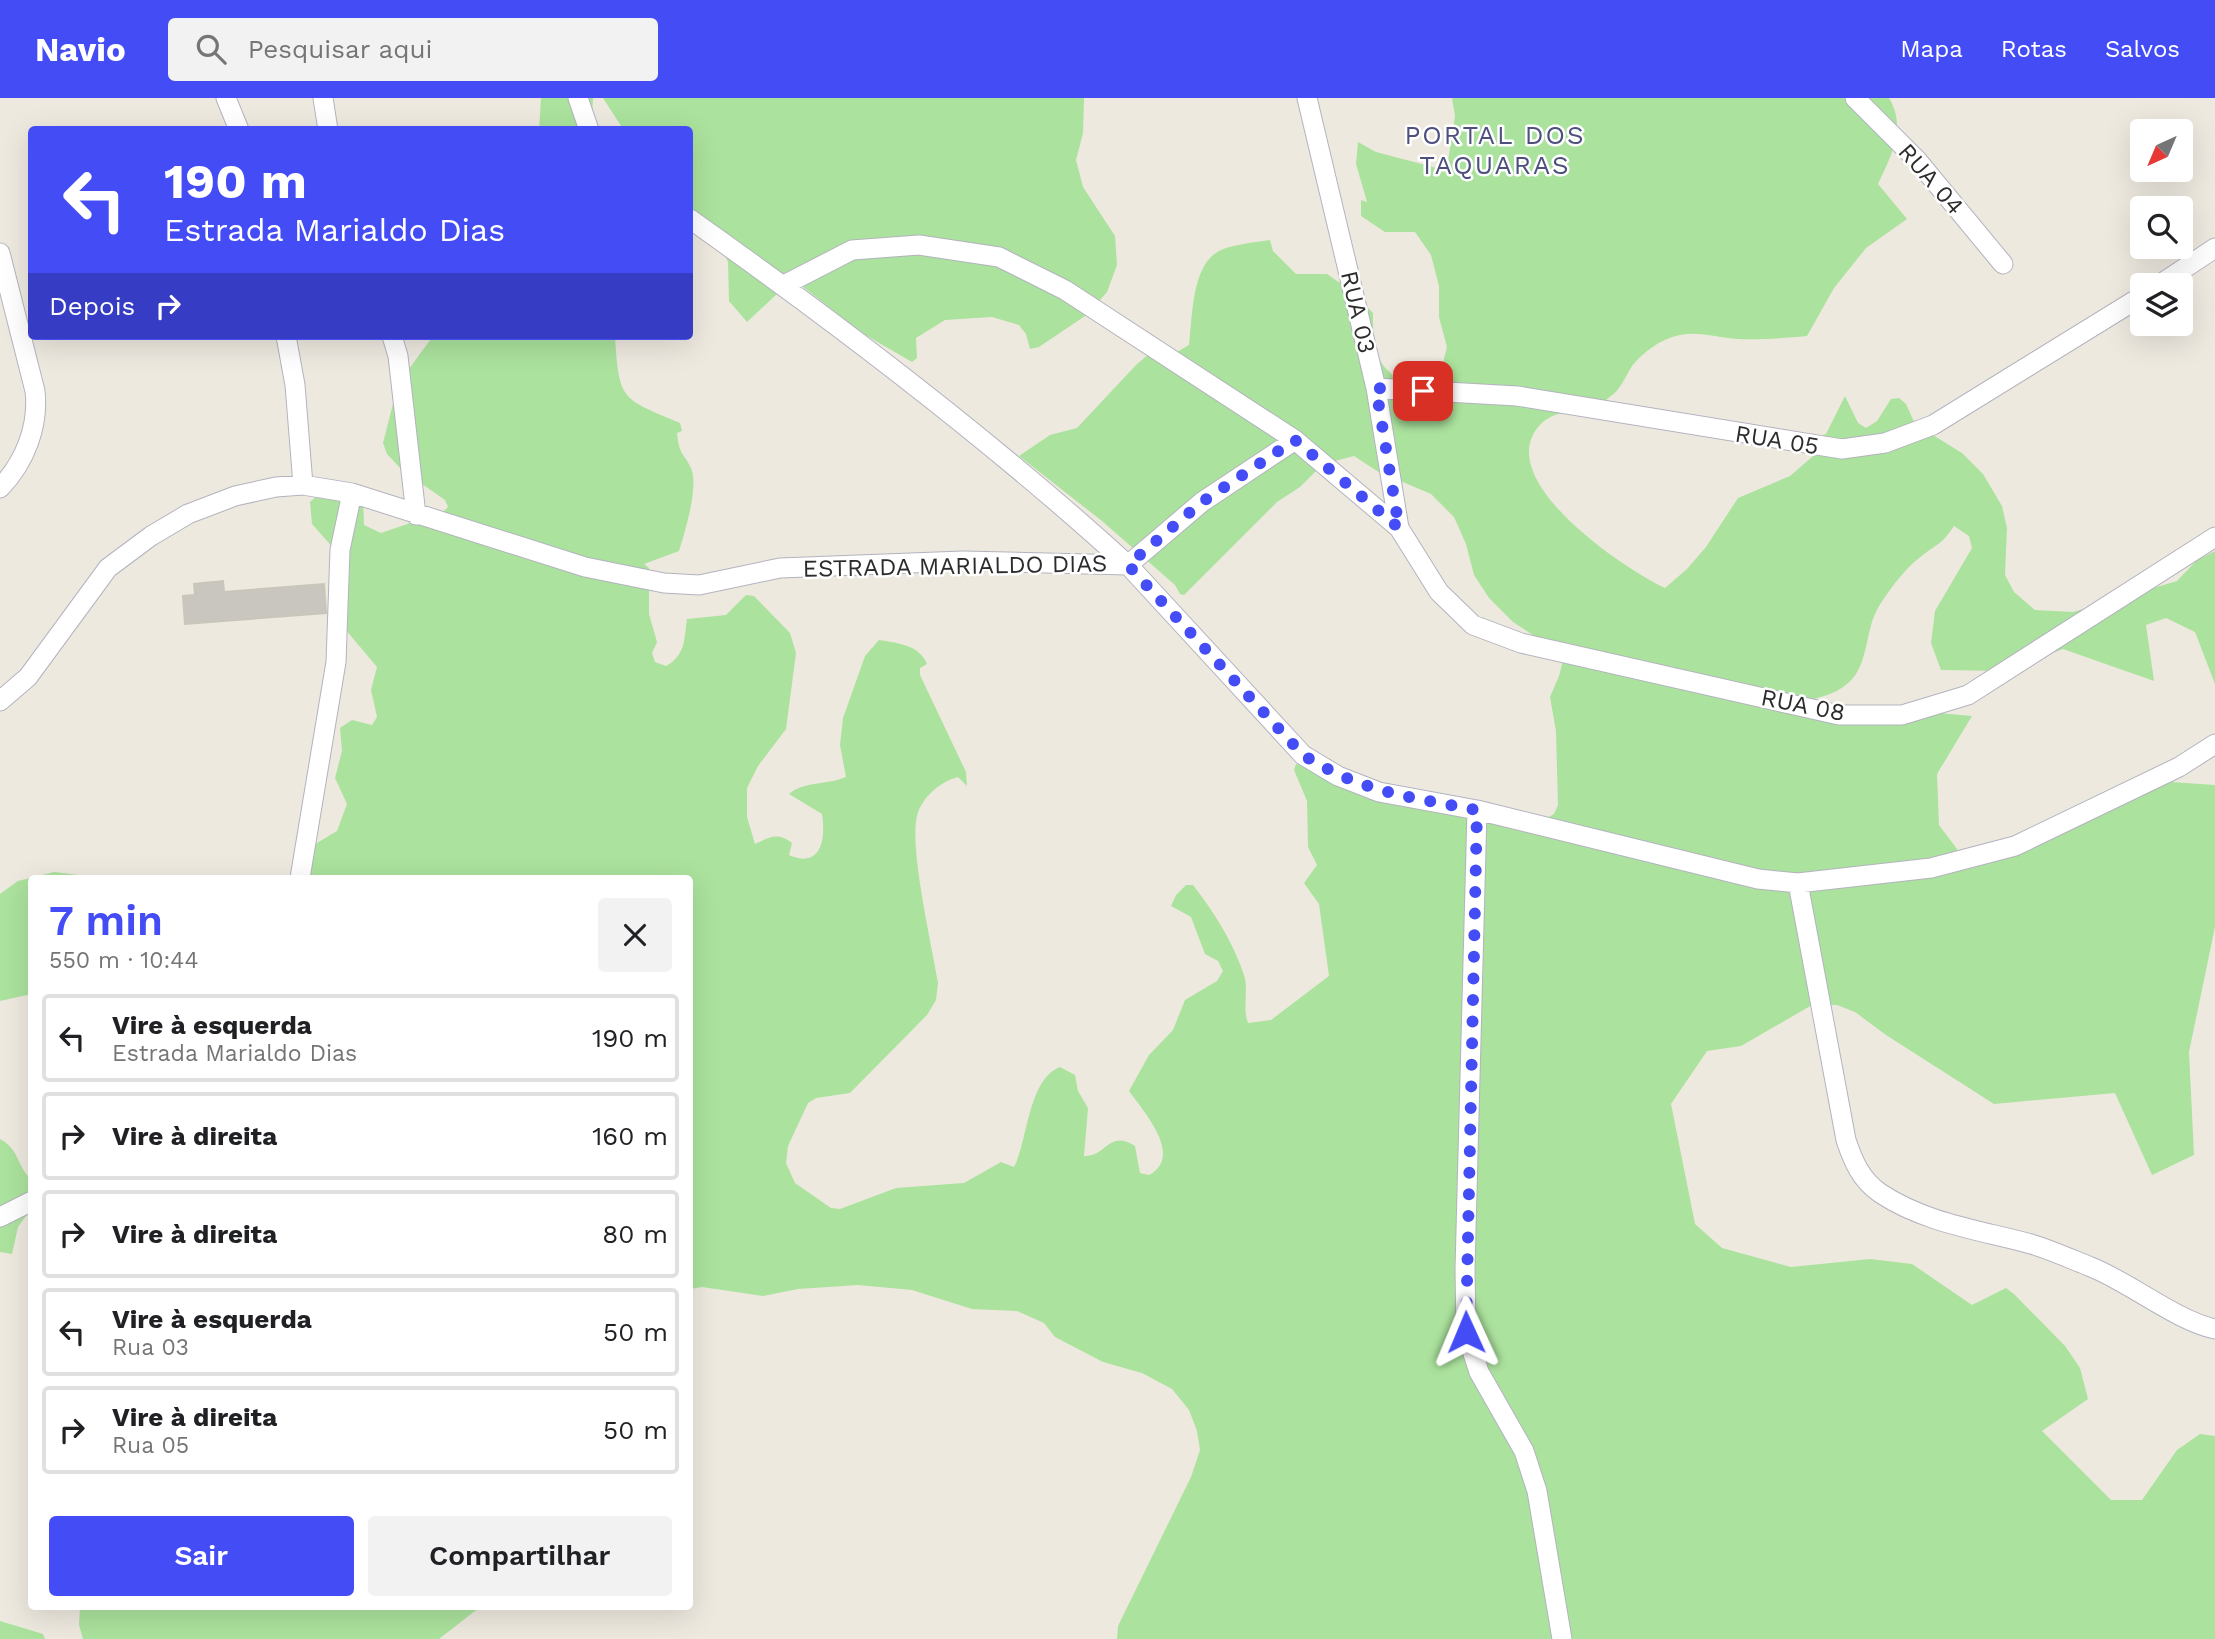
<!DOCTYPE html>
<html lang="pt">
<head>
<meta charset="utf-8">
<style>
  :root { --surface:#fff; --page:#f2f2f2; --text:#202124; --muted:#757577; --line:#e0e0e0; --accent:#444cf6 }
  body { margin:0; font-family:"Work Sans",sans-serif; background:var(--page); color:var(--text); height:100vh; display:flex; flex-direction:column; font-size:26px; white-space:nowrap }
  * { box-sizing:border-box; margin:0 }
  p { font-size:23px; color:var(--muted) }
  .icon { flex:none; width:38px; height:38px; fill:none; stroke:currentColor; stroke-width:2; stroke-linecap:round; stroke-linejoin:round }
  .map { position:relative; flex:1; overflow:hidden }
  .details { position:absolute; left:28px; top:777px; width:665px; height:735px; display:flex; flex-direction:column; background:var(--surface); border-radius:7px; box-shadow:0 7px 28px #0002 }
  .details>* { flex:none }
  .top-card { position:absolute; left:28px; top:28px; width:665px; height:214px; border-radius:7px; box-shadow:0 7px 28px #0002; background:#444cf6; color:#fff; overflow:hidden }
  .needle { width:46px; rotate:224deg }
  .controls { position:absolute; left:2130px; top:21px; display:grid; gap:14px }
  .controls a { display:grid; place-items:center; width:63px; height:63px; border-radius:7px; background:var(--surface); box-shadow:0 7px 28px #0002; font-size:35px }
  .pin { position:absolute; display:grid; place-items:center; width:60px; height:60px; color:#fff; margin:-30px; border-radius:14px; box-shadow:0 4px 10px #0006 }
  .me { position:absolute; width:77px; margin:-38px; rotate:359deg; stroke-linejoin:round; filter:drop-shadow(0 0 5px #0008) }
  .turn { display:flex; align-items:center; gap:24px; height:147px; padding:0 21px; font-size:32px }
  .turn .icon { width:91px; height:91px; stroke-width:2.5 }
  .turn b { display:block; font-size:49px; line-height:60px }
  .then { display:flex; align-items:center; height:66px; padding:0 21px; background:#0003; gap:14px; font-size:26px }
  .round { display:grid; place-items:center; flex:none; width:74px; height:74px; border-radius:7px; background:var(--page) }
  .summary { display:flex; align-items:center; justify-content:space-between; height:119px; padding:0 21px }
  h1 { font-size:42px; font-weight:600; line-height:52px; color:var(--accent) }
  .button { display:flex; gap:14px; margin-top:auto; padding:14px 21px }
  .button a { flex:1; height:80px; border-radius:7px; background:var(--accent); color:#fff; font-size:28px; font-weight:600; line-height:80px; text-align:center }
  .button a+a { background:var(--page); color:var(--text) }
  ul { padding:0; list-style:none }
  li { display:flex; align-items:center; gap:21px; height:88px; margin:0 14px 10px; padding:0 7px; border:4px solid var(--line); border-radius:7px }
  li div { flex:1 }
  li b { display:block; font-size:26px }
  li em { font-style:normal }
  header { display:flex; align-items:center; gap:42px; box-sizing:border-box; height:98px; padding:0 35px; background:var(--accent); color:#fff }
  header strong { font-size:33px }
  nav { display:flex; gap:38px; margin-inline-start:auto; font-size:24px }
  .search { width:490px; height:63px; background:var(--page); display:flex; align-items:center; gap:18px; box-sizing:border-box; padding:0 24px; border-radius:7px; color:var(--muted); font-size:26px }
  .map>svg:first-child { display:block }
</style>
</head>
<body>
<header>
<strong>Navio</strong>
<div class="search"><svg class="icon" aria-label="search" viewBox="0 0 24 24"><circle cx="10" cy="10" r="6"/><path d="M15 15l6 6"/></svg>Pesquisar aqui</div>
<nav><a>Mapa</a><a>Rotas</a><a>Salvos</a></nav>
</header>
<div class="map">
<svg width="2215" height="1541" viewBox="0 0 2215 1541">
  <rect width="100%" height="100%" fill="#eee9df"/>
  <path fill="#abe29d" d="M 541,0 L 593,0 L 592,19 L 586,31 L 539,32 Z
    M 603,0 L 1084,0 L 1083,35 L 1076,62 L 1083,89 L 1115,138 L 1117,167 L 1107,194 L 1088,216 L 1039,249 L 1030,251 L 1026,236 L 1019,227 L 992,219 L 945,222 L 916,240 L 917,260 L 912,264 L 862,235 L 802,188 L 778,195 L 747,224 L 729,203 L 728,164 L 716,137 L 690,107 L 690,32 L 623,31 Z
    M 1452,0 L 1889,0 C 1907,30 1891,58 1878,86 L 1907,121 L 1866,150 L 1834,190 L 1807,238 C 1785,240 1760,242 1738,241 C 1718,240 1700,233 1680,237 C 1661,241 1644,253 1632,268 C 1625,279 1621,291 1611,298 C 1606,302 1599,308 1594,310 C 1576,317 1556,309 1539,328 C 1492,382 1624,471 1665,490 L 1687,471 L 1706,449 L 1738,400 L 1790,378 L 1812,359 L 1817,339 L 1826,336 L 1845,298 L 1858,325 L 1866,330 L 1877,323 L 1891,301 L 1899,300 L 1906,306 L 1915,326 L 1962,355 L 1983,376 L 2002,408 L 2007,430 L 2005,477 L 2014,494 L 2035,512 L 2073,514 L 2177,483 L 2196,463 L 2215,453 L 2215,586 L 2195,534 L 2166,520 L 2146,527 L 2154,583 L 2063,551 L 2004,573 L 1941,572 L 1931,545 L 1935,513 L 1972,450 L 1969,438 L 1954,428 C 1941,447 1940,444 1923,457 C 1906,469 1889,492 1878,510 C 1866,531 1869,555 1856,576 C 1845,592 1829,597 1811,602 L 1848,612 L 1885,607 L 1905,612 L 1972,618 L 1937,676 L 1939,727 L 1963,759 L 2034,750 L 2157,683 L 2215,687 L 2215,829 L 2189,954 L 2194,1057 L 2152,1077 L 2115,995 L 1994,1006 L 1886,937 L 1855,914 L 1837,907 L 1812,907 L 1741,948 L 1707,953 L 1671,1006 L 1695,1126 L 1722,1150 L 1791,1169 L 1870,1161 L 1912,1166 L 1972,1207 L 2006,1190 L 2015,1197 L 2065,1248 L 2080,1270 L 2088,1301 L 2042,1333 L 2111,1402 L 2142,1402 L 2177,1352 L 2200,1336 L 2215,1338 L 2215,1541 L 1117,1541 L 1118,1528 L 1191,1379 L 1200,1352 L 1197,1333 L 1189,1312 L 1172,1291 L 1142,1275 L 1103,1264 L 1055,1239 L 1044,1225 L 1017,1213 L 972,1211 L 912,1192 L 858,1187 L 798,1191 L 763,1198 L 702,1189 L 690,1191 L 690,780 L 300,780 L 312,748 L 337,733 L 347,706 L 335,680 L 342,653 L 340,630 L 352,622 L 372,627 L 377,619 L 371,592 L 377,569 L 345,531 L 340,505 L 350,474 L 345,463 L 312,426 L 310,404 L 330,387 L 355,385 L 363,396 L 364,427 L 381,435 L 443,414 L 448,409 L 445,402 L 402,372 L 387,356 L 383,345 L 398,286 L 433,238 L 615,238 C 619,303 621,300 680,325 L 682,333 L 677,335 C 679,357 684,355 691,370 C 699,388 685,434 679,453 L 644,466 L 649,470 L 649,516 L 657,544 L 652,555 L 655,564 L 666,568 C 686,557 684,541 687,521 L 726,517 L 746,497 L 754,498 L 790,535 L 796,555 L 786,631 L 758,668 L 747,690 L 747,719 L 755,746 C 770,739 777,734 792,745 L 789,757 C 821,771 826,742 822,716 L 789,696 C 804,683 828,687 846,679 L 840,647 L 843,620 L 865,558 L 879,542 C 897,545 920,547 927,566 L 920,570 L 920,577 L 966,674 L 967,688 L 958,679 C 941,683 921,700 917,718 C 909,750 932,848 938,885 L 936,902 L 927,917 L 850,995 L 816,1000 L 808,1005 L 788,1048 L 786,1065 L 795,1085 L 831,1110 L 840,1111 L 896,1090 L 964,1085 L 1001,1064 L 1014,1069 C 1028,1043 1028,981 1060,969 L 1075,977 L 1078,993 L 1088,1010 L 1084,1058 C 1107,1059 1108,1031 1135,1048 L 1140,1075 L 1149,1077 C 1184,1058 1144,1014 1129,993 L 1149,957 L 1173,932 L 1185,902 L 1217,883 L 1223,873 L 1218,863 L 1205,856 L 1191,819 L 1171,808 L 1176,797 L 1186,787 L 1193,787 C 1214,814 1233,844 1244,877 C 1249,892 1242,909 1248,925 L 1271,922 L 1329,878 L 1319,806 L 1304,785 L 1317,767 L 1308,749 L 1307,703 L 1294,672 L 1296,666 L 1327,670 L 1355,682 L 1547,720 L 1554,716 L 1558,707 L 1556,633 L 1550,599 L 1559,578 L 1567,547 L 1536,539 L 1513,524 L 1489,500 L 1474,477 L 1466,446 L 1454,419 L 1431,396 L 1377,373 L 1354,358 L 1323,366 L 1300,389 L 1277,404 L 1184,497 L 1180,496 L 1175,487 L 1102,423 L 1019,358 L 1050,337 L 1077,330 L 1136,267 L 1157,249 L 1177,254 L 1189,247 C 1192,221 1192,176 1212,158 C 1225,146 1253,145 1270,142 L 1273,153 L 1296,176 L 1327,176 L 1350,192 L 1373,215 C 1373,254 1374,266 1408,288 L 1439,280 L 1447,249 L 1439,219 L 1439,188 L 1431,157 L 1415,134 L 1385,134 L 1361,118 L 1361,102 L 1367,104 L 1356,66 L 1358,44 L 1376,54 L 1437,70 L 1448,63 L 1455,18 Z
    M 54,774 L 103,780 L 32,780 L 31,899 L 27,897 L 0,903 L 0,796 L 18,783 Z
    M 0,1041 C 20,1052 16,1067 31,1081 L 31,1111 L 18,1129 L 12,1156 L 0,1154 Z
    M 80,1509 L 95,1509 L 97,1512 L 101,1508 L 480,1509 L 439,1541 L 83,1541 L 79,1527 Z
    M 0,1523 L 43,1536 L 45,1541 L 0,1541 Z"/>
  <path fill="#c9c6bf" stroke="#c9c6b9" stroke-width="2" d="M 223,483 L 224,494 L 324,486 L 326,515 L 185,526 L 183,498 L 195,497 L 194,486 Z"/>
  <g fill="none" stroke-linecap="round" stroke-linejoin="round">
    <defs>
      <path id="street" d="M 226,0 L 239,32
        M 323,0 L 328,32
        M 578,0 L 589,32
        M 1307,0 L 1376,290 L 1399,430
        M 1855,0 L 1917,62 L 2003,166
        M 690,121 C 841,228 991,342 1128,467 L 1202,404 L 1295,342
        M 0,155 L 35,293 C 39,328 25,364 0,390
        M 784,187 L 852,152 L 919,147 L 999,159 L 1065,192 L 1295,342 L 1399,430 L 1439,494 L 1473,527 L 1521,545 L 1839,617 L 1902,617 L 1968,597 L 2215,439
        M 2159,187 L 2215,150
        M 286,238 L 295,287 L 303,387
        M 392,238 L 398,258 L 416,417
        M 1376,290 L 1517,298 L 1842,351 L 1885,345 L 1933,327 L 2142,198
        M 0,603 L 28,579 L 108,470 L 151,438 L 188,416 L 235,398 L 276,389 L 303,387 L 352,395 L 585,469 L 664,485 L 699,487 L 780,470 L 963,463 L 1128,467 L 1303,657 L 1338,678 L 1379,694 L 1477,712 L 1758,781 L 1798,785 L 1931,770 L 2015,748 L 2179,669 L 2215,646
        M 1477,712 L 1465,1171 L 1466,1234 L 1479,1274 L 1524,1353 L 1537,1393 L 1562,1541
        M 300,780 L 336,564 L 340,452 L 352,395
        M 1798,785 L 1846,1042 C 1853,1063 1861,1082 1880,1095 C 1925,1125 1979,1132 2031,1146 C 2051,1152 2071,1161 2091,1169 C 2129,1184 2177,1223 2215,1231
        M 0,1119 L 32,1103"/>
    </defs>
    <use href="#street" stroke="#b3b3bf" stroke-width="21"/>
    <use href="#street" stroke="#fff" stroke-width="19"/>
  </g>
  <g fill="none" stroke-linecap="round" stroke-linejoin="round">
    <path stroke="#444cf6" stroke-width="12" stroke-dasharray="0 21.6" d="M 1423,293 L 1376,290 L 1399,430 L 1295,342 L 1202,404 L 1128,467 L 1303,657 C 1364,695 1409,699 1477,712 L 1466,1234"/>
  </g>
  <g text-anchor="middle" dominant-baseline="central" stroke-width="5" stroke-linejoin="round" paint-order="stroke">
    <g font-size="24" fill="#2c2c2c" stroke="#fff">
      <text transform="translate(1931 81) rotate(49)">RUA 04</text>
      <text transform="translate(1358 214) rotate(77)">RUA 03</text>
      <text transform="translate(1777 342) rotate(9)">RUA 05</text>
      <text transform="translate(955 468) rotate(-1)">ESTRADA MARIALDO DIAS</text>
      <text transform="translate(1803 607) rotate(11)">RUA 08</text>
    </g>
    <g font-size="26" letter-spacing="2" fill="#4d4f7d" stroke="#fff">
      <text x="1495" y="37">PORTAL DOS<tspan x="1495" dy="30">TAQUARAS</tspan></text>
    </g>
  </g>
</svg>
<div class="controls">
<a><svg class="needle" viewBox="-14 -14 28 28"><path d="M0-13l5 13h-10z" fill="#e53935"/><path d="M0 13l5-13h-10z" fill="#757577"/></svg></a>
<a><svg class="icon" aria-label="search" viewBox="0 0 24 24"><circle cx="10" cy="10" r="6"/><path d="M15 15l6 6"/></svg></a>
<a><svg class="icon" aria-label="layers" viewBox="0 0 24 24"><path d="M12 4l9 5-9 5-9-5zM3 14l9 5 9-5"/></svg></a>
</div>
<div class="pin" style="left:1423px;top:293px;background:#d93025"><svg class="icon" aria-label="arrive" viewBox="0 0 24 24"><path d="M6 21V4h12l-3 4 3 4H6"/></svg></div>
<svg class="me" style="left:1466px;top:1234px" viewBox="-20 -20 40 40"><path d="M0-17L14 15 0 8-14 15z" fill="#444cf6" stroke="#fff" stroke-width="4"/></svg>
<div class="top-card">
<div class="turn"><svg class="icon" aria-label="left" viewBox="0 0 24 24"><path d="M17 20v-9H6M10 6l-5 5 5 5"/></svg><div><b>190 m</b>Estrada Marialdo Dias</div></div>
<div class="then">Depois<svg class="icon" aria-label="right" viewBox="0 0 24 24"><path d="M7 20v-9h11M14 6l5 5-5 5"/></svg></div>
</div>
<section class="details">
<div class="summary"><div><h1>7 min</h1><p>550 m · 10:44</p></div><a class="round"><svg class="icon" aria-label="close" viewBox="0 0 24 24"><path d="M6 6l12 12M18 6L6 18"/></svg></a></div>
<ul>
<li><svg class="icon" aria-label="left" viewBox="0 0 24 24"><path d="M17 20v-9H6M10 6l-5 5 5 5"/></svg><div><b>Vire à esquerda</b><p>Estrada Marialdo Dias</p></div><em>190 m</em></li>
<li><svg class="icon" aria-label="right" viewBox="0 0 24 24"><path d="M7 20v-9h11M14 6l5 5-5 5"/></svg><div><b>Vire à direita</b></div><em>160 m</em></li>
<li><svg class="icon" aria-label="right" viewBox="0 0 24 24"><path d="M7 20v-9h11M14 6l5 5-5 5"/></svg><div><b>Vire à direita</b></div><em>80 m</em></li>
<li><svg class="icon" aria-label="left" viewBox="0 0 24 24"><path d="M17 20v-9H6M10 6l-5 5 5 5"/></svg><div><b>Vire à esquerda</b><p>Rua 03</p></div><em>50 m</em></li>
<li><svg class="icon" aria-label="right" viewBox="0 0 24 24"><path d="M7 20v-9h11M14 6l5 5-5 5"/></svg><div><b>Vire à direita</b><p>Rua 05</p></div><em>50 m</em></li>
</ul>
<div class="button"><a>Sair</a><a>Compartilhar</a></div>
</section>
</div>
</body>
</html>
